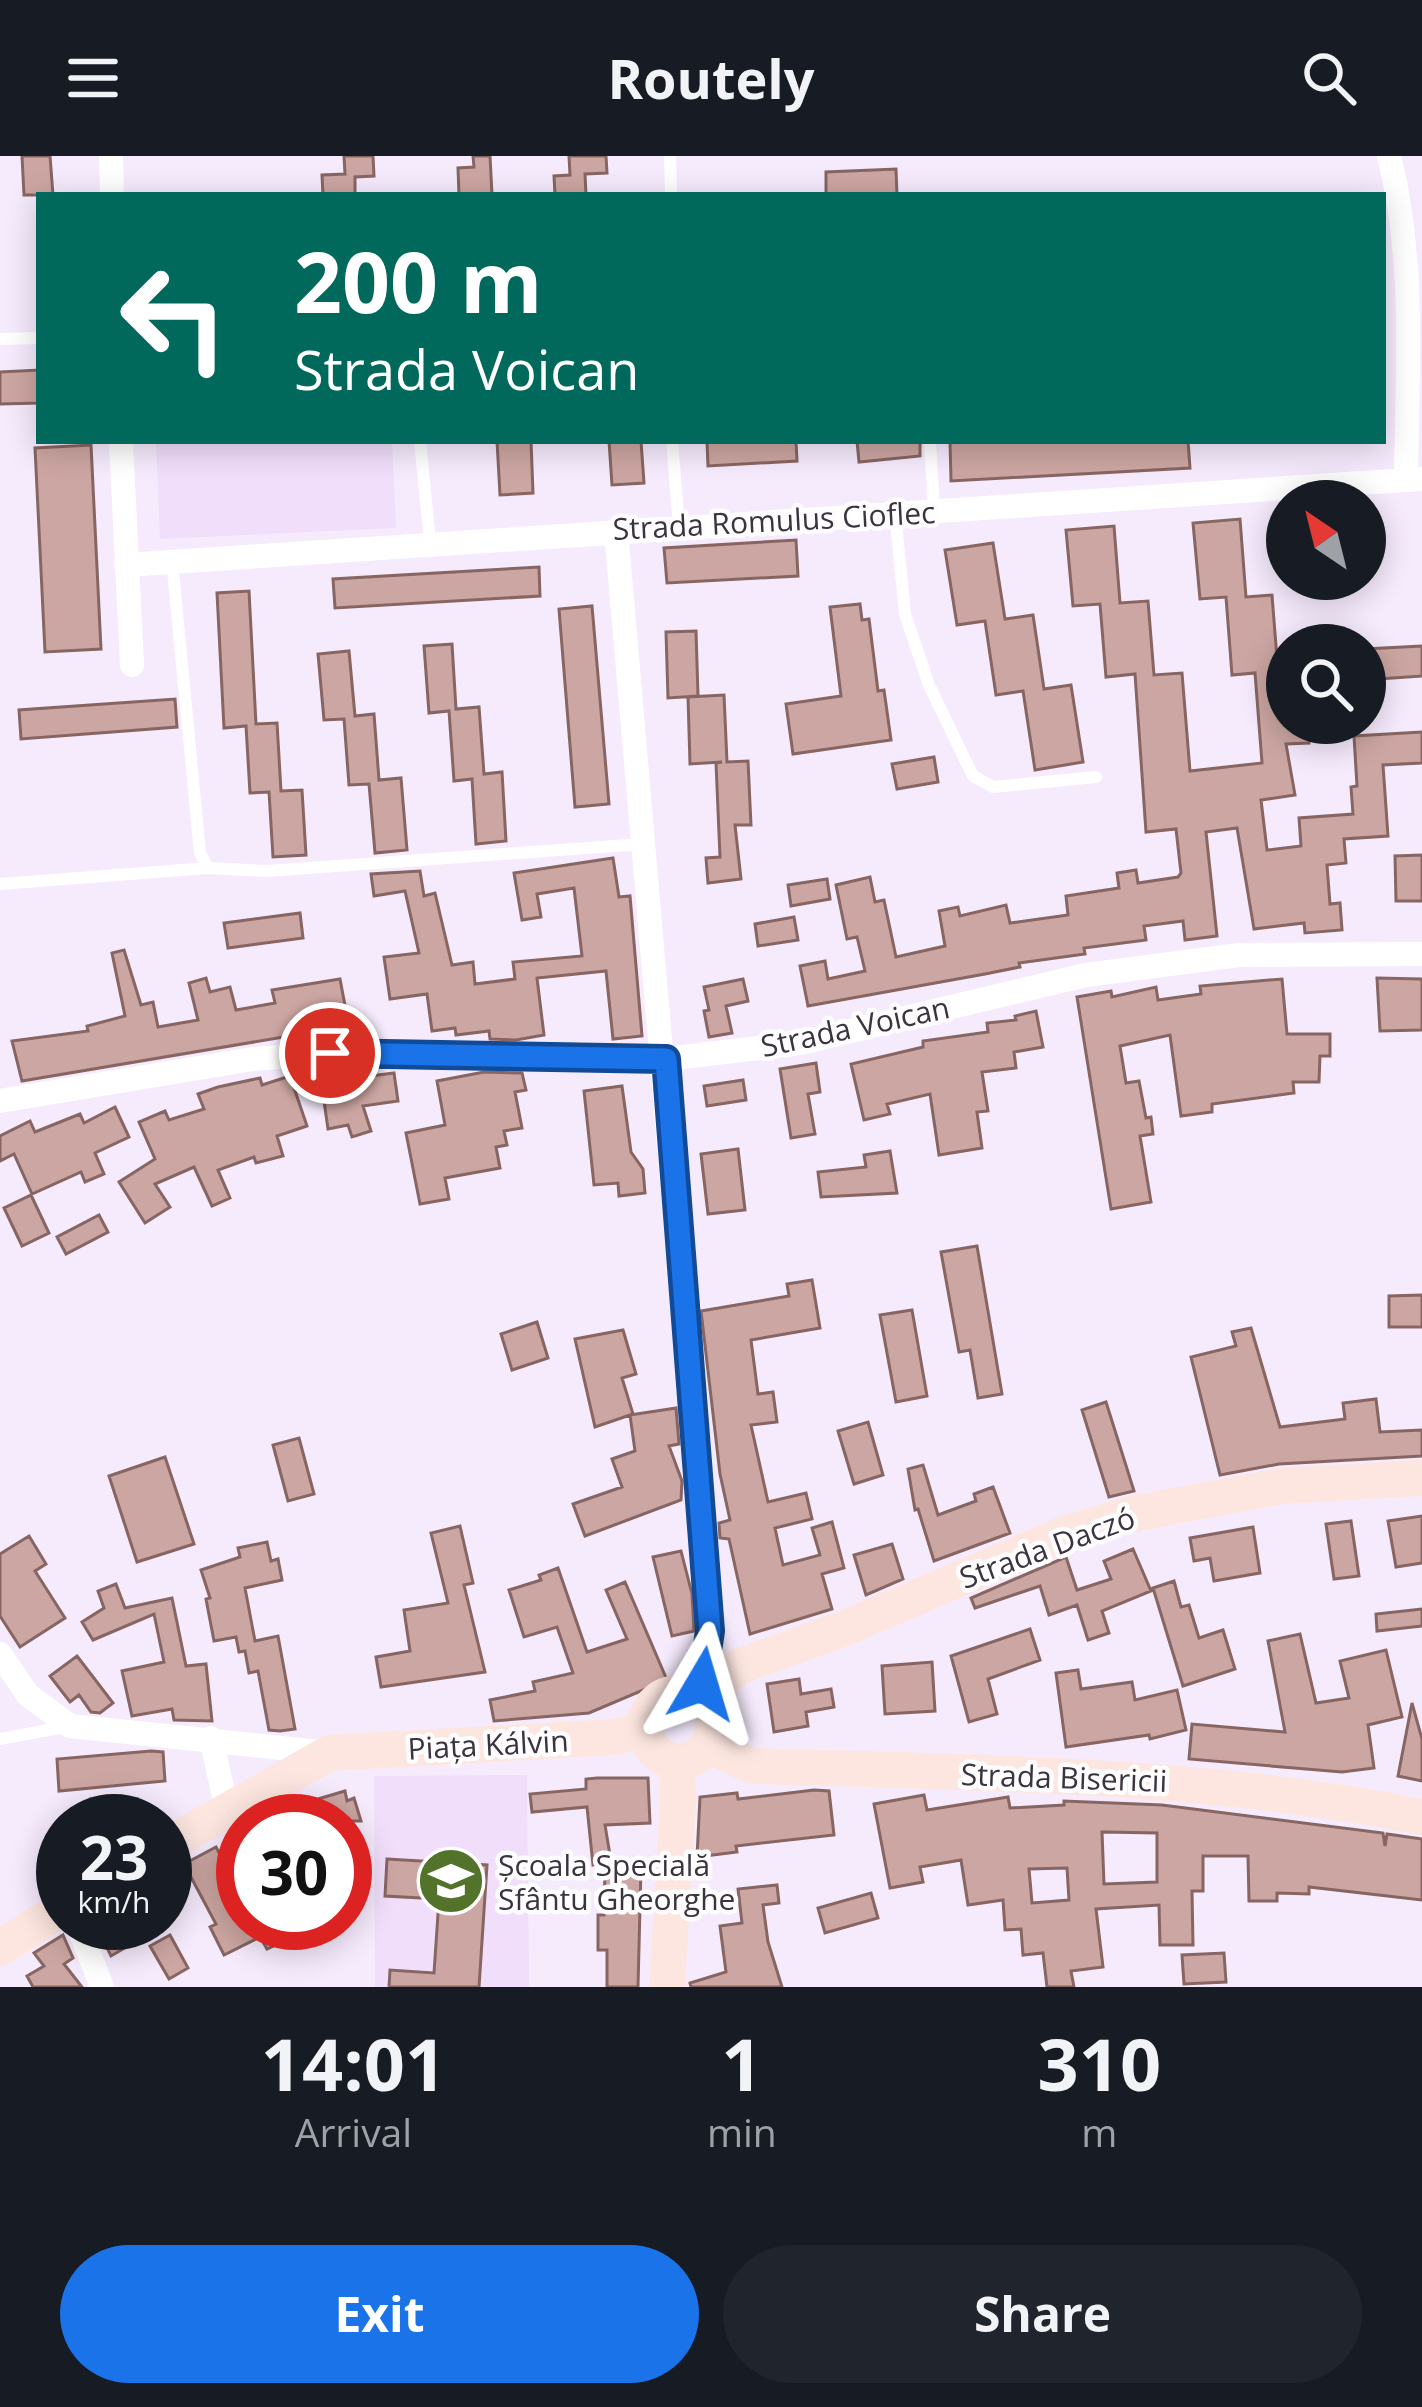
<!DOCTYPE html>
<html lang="en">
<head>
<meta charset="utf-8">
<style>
  :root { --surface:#171b24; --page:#20242c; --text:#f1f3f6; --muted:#9ea1a6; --accent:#1a73e8 }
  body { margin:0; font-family:"Open Sans",sans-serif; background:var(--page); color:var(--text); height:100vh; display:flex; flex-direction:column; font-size:45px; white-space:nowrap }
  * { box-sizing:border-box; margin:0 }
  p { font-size:39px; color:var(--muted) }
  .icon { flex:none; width:66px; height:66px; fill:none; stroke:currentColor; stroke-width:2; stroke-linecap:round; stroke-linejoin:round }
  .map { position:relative; height:1831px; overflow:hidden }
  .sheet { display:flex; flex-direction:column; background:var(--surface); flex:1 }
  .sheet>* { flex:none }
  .banner { position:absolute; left:36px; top:36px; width:1350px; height:252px; border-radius:0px; box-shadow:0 6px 30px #0003; background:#00695c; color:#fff; overflow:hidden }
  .needle { width:78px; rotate:325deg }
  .buttons { position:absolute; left:1266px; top:324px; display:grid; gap:24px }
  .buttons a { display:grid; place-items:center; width:120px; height:120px; border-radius:50%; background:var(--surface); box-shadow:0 6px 30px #0003; font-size:60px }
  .speed { position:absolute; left:36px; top:1638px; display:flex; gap:24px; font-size:60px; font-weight:700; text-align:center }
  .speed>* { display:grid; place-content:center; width:156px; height:156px; border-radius:50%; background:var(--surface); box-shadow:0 6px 30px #0003; line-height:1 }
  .speed small { font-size:30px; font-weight:400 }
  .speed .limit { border:18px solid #d22; background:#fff; color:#111 }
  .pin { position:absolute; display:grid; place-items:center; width:102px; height:102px; color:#fff; margin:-51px; border:6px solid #fff; border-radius:50%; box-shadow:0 3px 12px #0007 }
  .me { position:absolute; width:132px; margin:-66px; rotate:7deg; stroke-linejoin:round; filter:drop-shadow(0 0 9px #0008) }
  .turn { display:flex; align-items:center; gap:42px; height:252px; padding:0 60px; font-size:54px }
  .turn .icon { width:156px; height:156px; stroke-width:2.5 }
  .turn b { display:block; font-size:84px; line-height:102px }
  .eta { display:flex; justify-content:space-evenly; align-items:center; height:204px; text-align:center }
  .eta b { font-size:72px; font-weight:700; line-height:84px }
  .primary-button { display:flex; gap:24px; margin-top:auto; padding:24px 60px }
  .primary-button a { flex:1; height:138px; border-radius:72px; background:var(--accent); color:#fff; font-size:48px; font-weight:700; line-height:138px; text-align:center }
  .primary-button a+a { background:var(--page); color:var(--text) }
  header { display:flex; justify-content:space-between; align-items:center; height:156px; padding:0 60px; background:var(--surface); font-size:54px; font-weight:700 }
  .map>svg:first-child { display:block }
</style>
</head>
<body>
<header><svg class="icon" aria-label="menu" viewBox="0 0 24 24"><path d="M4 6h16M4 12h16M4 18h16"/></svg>Routely<svg class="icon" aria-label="search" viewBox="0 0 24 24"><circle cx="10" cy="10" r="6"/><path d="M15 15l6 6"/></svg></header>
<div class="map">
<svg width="1422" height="1831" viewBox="0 0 1422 1831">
  <rect width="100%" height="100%" fill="#f6ebfd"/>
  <path fill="#f1defb" d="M 156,285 L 392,285 L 396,372 L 160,383 Z
    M 527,1619 L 529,1831 L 375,1831 L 374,1620 Z"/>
  <path fill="#cca6a2" stroke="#876562" stroke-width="3" fill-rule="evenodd" d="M 22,0 L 50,0 L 53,39 L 24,39 Z
    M 344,0 L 373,0 L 374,20 L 355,21 L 355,39 L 323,39 L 322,19 L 345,18 Z
    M 473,0 L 490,0 L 492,39 L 459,39 L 458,12 L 474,11 Z
    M 569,0 L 606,0 L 607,17 L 585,18 L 586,39 L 555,39 L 554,20 L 570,19 Z
    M 896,13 L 897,39 L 826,39 L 826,16 Z
    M 39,214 L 39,247 L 0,248 L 0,216 Z
    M 497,285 L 531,285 L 533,337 L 500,339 Z
    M 609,285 L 641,285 L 644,327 L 612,329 Z
    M 707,285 L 796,285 L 797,305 L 708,310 Z
    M 857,285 L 920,285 L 920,300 L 859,306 Z
    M 950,285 L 1188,285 L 1190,312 L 951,325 Z
    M 91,289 L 101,493 L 45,496 L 35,292 Z
    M 1240,363 L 1246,441 L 1272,439 L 1278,515 L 1287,514 L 1287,567 L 1308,567 L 1309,587 L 1286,588 L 1295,639 L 1261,644 L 1267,694 L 1301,690 L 1299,662 L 1353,658 L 1351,631 L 1357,630 L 1354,580 L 1422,576 L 1422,607 L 1383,609 L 1388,680 L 1344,683 L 1346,707 L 1327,709 L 1330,748 L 1340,747 L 1342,774 L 1305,777 L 1304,767 L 1254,773 L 1237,672 L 1206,676 L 1217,780 L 1185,784 L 1183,765 L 1144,770 L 1146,784 L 1084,792 L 1085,798 L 1019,807 L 1020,811 L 985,818 L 808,850 L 800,810 L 825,805 L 828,823 L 865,815 L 857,781 L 847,783 L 836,729 L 870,721 L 875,746 L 884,744 L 896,801 L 945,790 L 939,755 L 958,751 L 960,760 L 1006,749 L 1010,767 L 1068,759 L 1066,740 L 1119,732 L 1117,717 L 1136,714 L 1138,727 L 1178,721 L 1181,717 L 1176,673 L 1146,676 L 1135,518 L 1106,521 L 1100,448 L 1073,450 L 1066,374 L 1114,370 L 1120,447 L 1148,445 L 1154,519 L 1182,517 L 1190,615 L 1262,607 L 1255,517 L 1232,519 L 1226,441 L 1200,443 L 1193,367 Z
    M 796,384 L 798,420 L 667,427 L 664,392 Z
    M 993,387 L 1005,463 L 1033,459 L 1044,533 L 1071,529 L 1083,606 L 1035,614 L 1023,535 L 996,539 L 985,465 L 957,469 L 945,394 Z
    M 539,411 L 540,440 L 335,452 L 333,423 Z
    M 249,435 L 256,568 L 277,567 L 281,635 L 302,634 L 306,699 L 273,701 L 269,636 L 250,637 L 246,570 L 224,572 L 217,437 Z
    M 860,448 L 862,464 L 869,463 L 878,535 L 884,534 L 891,584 L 793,598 L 786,548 L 841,540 L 830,451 Z
    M 592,450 L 609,648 L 575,651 L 559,453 Z
    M 696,475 L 698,540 L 668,542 L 666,476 Z
    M 452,488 L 456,553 L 479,551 L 484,618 L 502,616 L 506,685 L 476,688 L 472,623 L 454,625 L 449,555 L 429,557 L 424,490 Z
    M 1422,490 L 1422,520 L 1365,524 L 1365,493 Z
    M 349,495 L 355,560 L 374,558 L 379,624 L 401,622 L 407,694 L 375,697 L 369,628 L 349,629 L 344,563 L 324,564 L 318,498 Z
    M 724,539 L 727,606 L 748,605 L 751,669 L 735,669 L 741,723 L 708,727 L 706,702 L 720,701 L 716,607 L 722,606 L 690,608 L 688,541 Z
    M 175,543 L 177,571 L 21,583 L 19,554 Z
    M 934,601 L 938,626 L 897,633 L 892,608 Z
    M 1422,699 L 1422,745 L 1396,745 L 1395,700 Z
    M 613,702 L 619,741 L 630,740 L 642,880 L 613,883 L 606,815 L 537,822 L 544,879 L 516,884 L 490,883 L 489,875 L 456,879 L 455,872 L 432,875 L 427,838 L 390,843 L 384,801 L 419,797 L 405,735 L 374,740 L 371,718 L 420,715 L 424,740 L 435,737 L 452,809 L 473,806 L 475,828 L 515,823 L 513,806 L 582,800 L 574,732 L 537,738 L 541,761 L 522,764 L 514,717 Z
    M 827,723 L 830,743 L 791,750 L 788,729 Z
    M 300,757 L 303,782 L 228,792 L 224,767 Z
    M 794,761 L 798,784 L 758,790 L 755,768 Z
    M 124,794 L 141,849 L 153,846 L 158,871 L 198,864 L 189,827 L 206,822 L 210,836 L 230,831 L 236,854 L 275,847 L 272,834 L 340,823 L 350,876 L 320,881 L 319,875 L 22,925 L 12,885 L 88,875 L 87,870 L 125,860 L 112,797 Z
    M 1377,822 L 1422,823 L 1422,874 L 1380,875 Z
    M 743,823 L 748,845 L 726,850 L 732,877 L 709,881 L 704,855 L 709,854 L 704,831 Z
    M 1282,823 L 1287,878 L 1330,878 L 1330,900 L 1320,900 L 1319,926 L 1293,926 L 1294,937 L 1212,948 L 1212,956 L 1181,960 L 1170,879 L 1120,890 L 1126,927 L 1139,925 L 1146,962 L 1151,961 L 1153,978 L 1140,980 L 1151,1046 L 1111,1053 L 1077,841 L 1111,835 L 1112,841 L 1156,831 L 1158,844 L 1201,838 L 1200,830 Z
    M 1036,855 L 1043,891 L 1014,896 L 1016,912 L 982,916 L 988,955 L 977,956 L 982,992 L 939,999 L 930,938 L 887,948 L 890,958 L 864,964 L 851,908 L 923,891 L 923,885 L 988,876 L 987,867 L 1016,864 L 1015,860 Z
    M 816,907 L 820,936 L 808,938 L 815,978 L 791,982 L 780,913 Z
    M 352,914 L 355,922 L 394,917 L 398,945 L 363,950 L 371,975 L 352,981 L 348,969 L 328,973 L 321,924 Z
    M 484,916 L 522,917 L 526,934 L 515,936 L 522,972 L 504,975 L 507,989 L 496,991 L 500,1012 L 445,1022 L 449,1043 L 420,1048 L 406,977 L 445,969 L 437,925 Z
    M 290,920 L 307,970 L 277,980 L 283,1000 L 256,1007 L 254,1001 L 218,1014 L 230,1042 L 212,1050 L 194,1011 L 155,1028 L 170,1051 L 145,1067 L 119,1026 L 155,1003 L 139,966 L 165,955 L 169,964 L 204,953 L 198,938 L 218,931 L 260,922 L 262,929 Z
    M 743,924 L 746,944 L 707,950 L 704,930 Z
    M 622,930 L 631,996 L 643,1013 L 645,1037 L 619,1040 L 618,1027 L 594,1029 L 584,935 Z
    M 115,951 L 129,981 L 95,997 L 104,1018 L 85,1026 L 81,1016 L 32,1038 L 14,998 L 0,1005 L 0,980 L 30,965 L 35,976 L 80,958 L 84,967 Z
    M 738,993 L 745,1054 L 708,1058 L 701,998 Z
    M 890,995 L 897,1037 L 821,1041 L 818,1016 L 866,1011 L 864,999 Z
    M 31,1039 L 49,1077 L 22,1090 L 4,1052 Z
    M 99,1059 L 108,1076 L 66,1098 L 57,1081 Z
    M 977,1090 L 1002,1238 L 978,1242 L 970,1194 L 959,1196 L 941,1096 Z
    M 812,1124 L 820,1172 L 751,1184 L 758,1238 L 773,1236 L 777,1266 L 751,1269 L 768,1346 L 806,1337 L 812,1363 L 775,1372 L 783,1409 L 820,1399 L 812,1372 L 832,1366 L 844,1412 L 822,1418 L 832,1453 L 750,1478 L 729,1383 L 720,1382 L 719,1367 L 730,1364 L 720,1318 L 701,1155 L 789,1140 L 787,1128 Z
    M 1422,1139 L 1422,1171 L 1389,1171 L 1389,1140 Z
    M 912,1154 L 927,1240 L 896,1246 L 880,1159 Z
    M 537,1166 L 548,1202 L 512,1214 L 501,1178 Z
    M 1251,1172 L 1280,1271 L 1345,1263 L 1343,1247 L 1376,1243 L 1380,1276 L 1422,1274 L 1422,1300 L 1279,1308 L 1220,1319 L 1191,1201 L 1236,1190 L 1232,1176 Z
    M 623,1174 L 636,1218 L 622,1222 L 633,1258 L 595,1271 L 575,1183 Z
    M 1106,1246 L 1134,1335 L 1109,1341 L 1082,1254 Z
    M 676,1252 L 679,1288 L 669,1290 L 682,1325 L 681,1344 L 585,1380 L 573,1348 L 622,1331 L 612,1303 L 635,1295 L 630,1259 Z
    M 868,1266 L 883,1319 L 854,1328 L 838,1275 Z
    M 299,1282 L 314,1338 L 288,1345 L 273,1289 Z
    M 165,1301 L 194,1388 L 137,1406 L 109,1320 Z
    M 923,1309 L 938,1359 L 976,1345 L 974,1338 L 993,1331 L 1010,1377 L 934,1405 L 918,1353 L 915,1354 L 908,1313 Z
    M 1422,1360 L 1422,1407 L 1396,1411 L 1388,1365 Z
    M 1351,1365 L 1359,1420 L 1334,1423 L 1326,1368 Z
    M 460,1370 L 473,1427 L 464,1429 L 485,1516 L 381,1531 L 376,1501 L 410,1495 L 404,1454 L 448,1447 L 431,1377 Z
    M 1253,1371 L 1260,1417 L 1214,1425 L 1210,1402 L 1194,1405 L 1190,1382 Z
    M 29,1380 L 46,1408 L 35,1415 L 65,1462 L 20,1491 L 0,1460 L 0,1398 Z
    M 267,1386 L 271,1405 L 278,1403 L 282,1424 L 245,1432 L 255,1485 L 278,1480 L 295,1573 L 280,1575 L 269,1574 L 258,1515 L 249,1517 L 245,1495 L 239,1496 L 236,1481 L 214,1485 L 206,1443 L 210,1442 L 201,1414 L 240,1401 L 238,1392 Z
    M 892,1388 L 903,1423 L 866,1439 L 854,1399 Z
    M 1133,1393 L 1151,1435 L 1102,1455 L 1109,1477 L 1088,1484 L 1077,1449 L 1049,1459 L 1040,1430 L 975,1452 L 971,1442 L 1066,1401 L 1077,1434 L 1111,1423 L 1104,1405 Z
    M 681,1395 L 692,1438 L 694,1475 L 672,1480 L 653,1401 Z
    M 558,1412 L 587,1496 L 627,1483 L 606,1434 L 625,1426 L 667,1524 L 589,1557 L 494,1565 L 490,1544 L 535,1535 L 533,1526 L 573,1517 L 557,1471 L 524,1481 L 509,1434 L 541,1424 L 539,1419 Z
    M 1174,1425 L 1181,1451 L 1189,1449 L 1199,1482 L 1223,1474 L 1235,1513 L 1183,1530 L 1153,1432 Z
    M 116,1428 L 125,1452 L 172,1442 L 186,1510 L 206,1508 L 212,1565 L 174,1564 L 172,1553 L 132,1560 L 122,1515 L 164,1506 L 154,1458 L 93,1484 L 82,1466 L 104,1452 L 98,1435 Z
    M 1422,1453 L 1422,1470 L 1377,1475 L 1376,1458 Z
    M 1030,1473 L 1040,1504 L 988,1523 L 997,1558 L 969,1566 L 951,1500 Z
    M 1300,1478 L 1316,1547 L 1349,1542 L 1340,1505 L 1386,1494 L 1402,1561 L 1368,1569 L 1374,1612 L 1342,1616 L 1189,1603 L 1192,1568 L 1285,1576 L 1268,1485 Z
    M 77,1500 L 113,1547 L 100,1557 L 91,1556 L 79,1539 L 70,1546 L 50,1520 Z
    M 932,1506 L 935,1555 L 885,1558 L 882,1510 Z
    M 1078,1514 L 1081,1533 L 1132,1526 L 1135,1544 L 1177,1534 L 1186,1574 L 1150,1583 L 1149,1579 L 1066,1591 L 1056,1517 Z
    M 799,1523 L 801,1538 L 831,1533 L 834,1551 L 806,1556 L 808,1570 L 774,1576 L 767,1528 Z
    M 1412,1547 L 1422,1583 L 1422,1625 L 1398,1620 Z
    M 151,1595 L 163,1596 L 165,1625 L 59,1635 L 57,1603 Z
    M 597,1622 L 648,1622 L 650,1667 L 605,1669 L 611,1705 L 593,1709 L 587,1651 L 532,1656 L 530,1638 L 586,1633 L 586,1623 Z
    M 814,1634 L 829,1635 L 834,1679 L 736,1690 L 737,1696 L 697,1701 L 700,1641 L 737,1637 L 738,1643 Z
    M 345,1635 L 347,1645 L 354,1642 L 361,1665 L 351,1665 L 363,1706 L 345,1711 L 345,1665 L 317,1665 L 311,1645 Z
    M 924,1639 L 927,1654 L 1008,1641 L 1010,1652 L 1064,1649 L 1064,1645 L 1162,1649 L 1383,1677 L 1385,1690 L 1387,1678 L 1422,1683 L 1422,1744 L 1309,1731 L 1309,1738 L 1277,1737 L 1277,1745 L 1249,1745 L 1248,1700 L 1203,1700 L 1203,1735 L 1192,1735 L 1193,1789 L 1160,1789 L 1159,1749 L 1096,1753 L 1103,1811 L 1071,1815 L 1074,1831 L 1047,1831 L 1043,1797 L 1023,1799 L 1021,1773 L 1005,1774 L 1003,1744 L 968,1749 L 961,1704 L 920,1711 L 923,1726 L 890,1732 L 874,1648 ZM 1102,1676 L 1157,1677 L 1157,1726 L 1104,1728 ZM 1067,1712 L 1069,1744 L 1032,1747 L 1029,1713 Z
    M 216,1691 L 232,1721 L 227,1723 L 243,1753 L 243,1767 L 289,1767 L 278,1773 L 284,1785 L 267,1793 L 260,1781 L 224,1799 L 210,1771 L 216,1768 L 184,1708 Z
    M 387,1703 L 487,1709 L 479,1831 L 389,1831 L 390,1814 L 434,1817 L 439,1743 L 385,1740 Z
    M 605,1711 L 641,1712 L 638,1831 L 607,1831 L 607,1794 L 598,1794 L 598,1759 L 604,1759 Z
    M 777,1729 L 779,1747 L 763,1749 L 768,1786 L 782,1831 L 691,1831 L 690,1827 L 726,1816 L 720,1770 L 742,1767 L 738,1733 Z
    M 871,1737 L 878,1762 L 825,1777 L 818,1752 Z
    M 95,1767 L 133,1767 L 142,1782 L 111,1800 Z
    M 63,1779 L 73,1802 L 64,1808 L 82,1831 L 33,1831 L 27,1820 L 44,1810 L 34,1797 Z
    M 170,1779 L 188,1812 L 169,1823 L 150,1790 Z
    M 1224,1797 L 1226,1826 L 1184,1828 L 1182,1799 Z"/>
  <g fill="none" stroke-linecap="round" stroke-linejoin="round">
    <path stroke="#fff" stroke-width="12" d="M 670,0 L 671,39
      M 0,183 L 39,182
      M 420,285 L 430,386
      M 672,285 L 679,370
      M 930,285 L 934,355
      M 895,357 L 905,458 L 929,529 L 973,620 L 993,631 L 1096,621
      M 172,404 L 200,697 L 208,712 L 267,715 L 642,688
      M 0,728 L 208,712
      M 0,1583 L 69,1570"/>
    <path stroke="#fff" stroke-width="24" d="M 111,0 L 112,39
      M 1389,0 C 1416,106 1407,215 1406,324
      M 121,285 L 132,509
      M 616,374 C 649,741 682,1108 711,1475 L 710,1500 L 698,1543
      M 126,409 L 1422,323
      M 0,945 L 253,903 L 330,897 L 666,903 L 800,887 L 1086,819 L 1239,799 L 1422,798
      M 0,1498 L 28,1539 L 70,1570 L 330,1597
      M 211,1582 L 227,1654
      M 77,1767 L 102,1831"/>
    <path stroke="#fde6e0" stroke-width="36" d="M645 1571a34 34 0 1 1 68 0a34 34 0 1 1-68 0Z
      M 707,1551 L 725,1521 L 740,1510 L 845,1472 L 1064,1378 L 1132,1358 L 1281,1330 L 1422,1322
      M 708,1589 L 752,1610 C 977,1617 1201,1617 1422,1661
      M 165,1690 L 330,1597 L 615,1581 L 644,1574
      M 0,1792 L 63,1752
      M 667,1831 L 678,1647 L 677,1606"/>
  </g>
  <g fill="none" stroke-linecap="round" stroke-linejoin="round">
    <defs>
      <path id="route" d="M 330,897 L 666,903 L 710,1475 L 702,1528"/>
    </defs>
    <use href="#route" stroke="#114b97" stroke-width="30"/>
    <use href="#route" stroke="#1a73e8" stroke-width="21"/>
  </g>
  <defs>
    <symbol id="school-disc" viewBox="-11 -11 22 22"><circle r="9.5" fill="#53732a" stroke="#fdfdfd"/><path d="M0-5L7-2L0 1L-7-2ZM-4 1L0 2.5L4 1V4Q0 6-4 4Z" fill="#fff"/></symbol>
  </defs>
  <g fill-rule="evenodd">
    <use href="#school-disc" x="413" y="1687" width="76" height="76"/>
  </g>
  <g text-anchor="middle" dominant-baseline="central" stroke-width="9" stroke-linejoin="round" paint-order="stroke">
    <g font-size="30" fill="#3b333f" stroke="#fdfdfd">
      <text transform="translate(774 364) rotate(-3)">Strada Romulus Cioflec</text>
      <text transform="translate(855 870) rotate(-12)">Strada Voican</text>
      <text transform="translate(1047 1391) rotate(-20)">Strada Daczó</text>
      <text transform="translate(488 1588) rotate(-3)">Piața Kálvin</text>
      <text transform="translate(1064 1621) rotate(2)">Strada Bisericii</text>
    </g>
    <g font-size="30" fill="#3b333f" stroke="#fdfdfd" text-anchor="start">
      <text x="498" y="1708">Școala Specială<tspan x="498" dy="34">Sfântu Gheorghe</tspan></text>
    </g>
  </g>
</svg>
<div class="buttons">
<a><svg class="needle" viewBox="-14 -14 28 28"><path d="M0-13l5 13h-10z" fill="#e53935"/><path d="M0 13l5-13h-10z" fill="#9ea1a6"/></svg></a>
<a><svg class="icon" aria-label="search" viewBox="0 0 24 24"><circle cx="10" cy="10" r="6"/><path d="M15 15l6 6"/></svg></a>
</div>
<div class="speed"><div>23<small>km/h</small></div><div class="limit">30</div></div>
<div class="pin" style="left:330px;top:897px;background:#d93025"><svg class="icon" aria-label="arrive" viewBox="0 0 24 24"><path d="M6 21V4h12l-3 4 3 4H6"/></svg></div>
<svg class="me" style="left:702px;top:1528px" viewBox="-20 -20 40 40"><path d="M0-17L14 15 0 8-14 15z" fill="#1a73e8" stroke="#fff" stroke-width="4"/></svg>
<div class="banner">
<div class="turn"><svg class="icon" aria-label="left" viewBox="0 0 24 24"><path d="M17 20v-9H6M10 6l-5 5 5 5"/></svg><div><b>200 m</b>Strada Voican</div></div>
</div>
</div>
<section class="sheet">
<div class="eta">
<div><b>14:01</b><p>Arrival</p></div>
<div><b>1</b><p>min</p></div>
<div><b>310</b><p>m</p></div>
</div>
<div class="primary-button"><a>Exit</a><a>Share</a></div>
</section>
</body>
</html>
